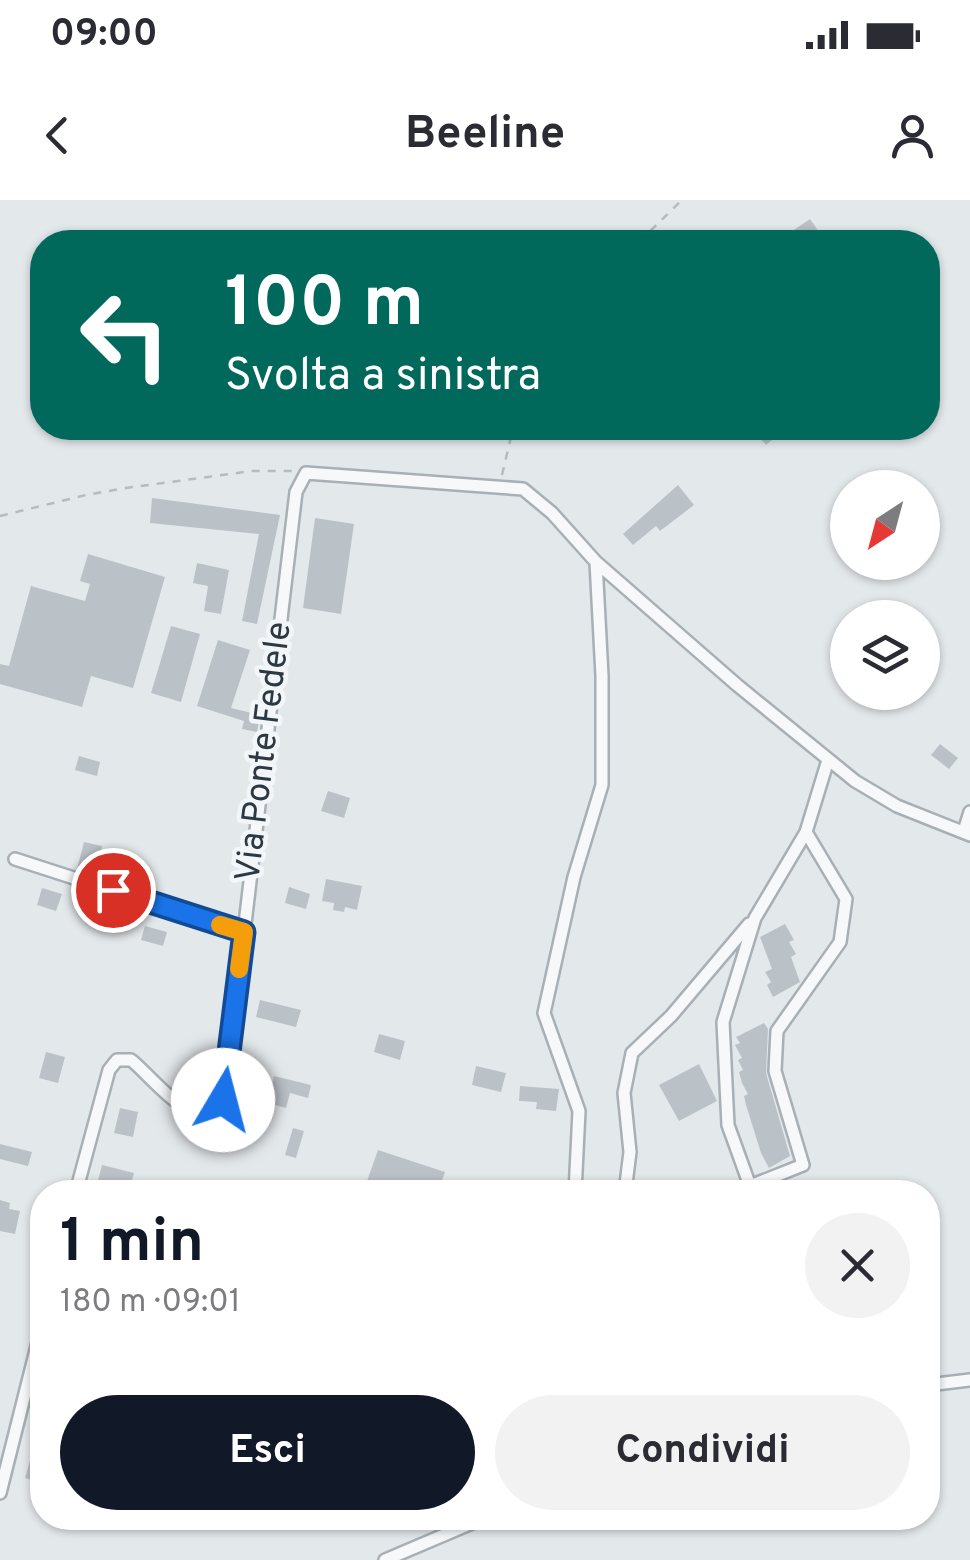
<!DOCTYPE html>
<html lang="it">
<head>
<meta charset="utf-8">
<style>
  :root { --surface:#fff; --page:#f2f2f3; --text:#2b2b33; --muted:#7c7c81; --accent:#111827 }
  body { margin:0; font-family:Overpass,sans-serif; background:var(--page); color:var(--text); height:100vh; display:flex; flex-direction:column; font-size:38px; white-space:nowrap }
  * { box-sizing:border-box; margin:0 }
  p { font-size:32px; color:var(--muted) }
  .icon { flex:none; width:55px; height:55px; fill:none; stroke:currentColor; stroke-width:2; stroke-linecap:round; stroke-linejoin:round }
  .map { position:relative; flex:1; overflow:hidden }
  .details { position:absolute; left:30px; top:980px; width:910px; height:350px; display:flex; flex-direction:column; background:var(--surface); border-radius:40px; box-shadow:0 2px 8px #0004 }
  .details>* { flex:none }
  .guide { position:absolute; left:30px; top:30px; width:910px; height:210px; border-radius:40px; box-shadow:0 2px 8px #0004; background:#00695c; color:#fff; overflow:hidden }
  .needle { width:65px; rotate:216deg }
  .buttons { position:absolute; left:830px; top:270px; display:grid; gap:20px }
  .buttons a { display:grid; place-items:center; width:110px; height:110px; border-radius:50%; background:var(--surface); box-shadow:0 2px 8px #0004; font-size:50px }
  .pin { position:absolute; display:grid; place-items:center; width:85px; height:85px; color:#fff; margin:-42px; border:5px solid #fff; border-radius:50%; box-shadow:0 2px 10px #0007 }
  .me { position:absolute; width:110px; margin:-55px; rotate:8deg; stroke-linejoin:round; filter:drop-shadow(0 0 8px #0008) }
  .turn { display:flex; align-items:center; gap:35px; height:210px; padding:0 30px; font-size:45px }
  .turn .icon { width:130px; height:130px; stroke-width:2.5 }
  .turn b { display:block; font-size:70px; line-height:85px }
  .round { display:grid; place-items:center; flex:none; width:105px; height:105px; border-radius:52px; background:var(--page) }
  .summary { display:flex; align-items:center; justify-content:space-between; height:170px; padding:0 30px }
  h1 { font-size:60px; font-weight:700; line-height:75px; color:var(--accent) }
  .cta { display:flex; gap:20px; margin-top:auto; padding:20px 30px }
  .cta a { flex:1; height:115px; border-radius:60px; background:var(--accent); color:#fff; font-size:40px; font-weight:700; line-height:115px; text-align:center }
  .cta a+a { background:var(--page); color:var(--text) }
  .status { display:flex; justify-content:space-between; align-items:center; height:70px; padding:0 50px; background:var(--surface); direction:ltr }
  .status svg { height:28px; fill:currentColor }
  header { display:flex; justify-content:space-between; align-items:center; height:130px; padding:0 30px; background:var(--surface); font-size:45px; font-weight:700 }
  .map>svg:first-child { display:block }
</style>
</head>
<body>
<div class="status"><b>09:00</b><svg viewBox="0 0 49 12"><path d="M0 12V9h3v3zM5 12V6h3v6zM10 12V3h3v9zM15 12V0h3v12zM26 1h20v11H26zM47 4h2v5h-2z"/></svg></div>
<header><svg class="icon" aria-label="back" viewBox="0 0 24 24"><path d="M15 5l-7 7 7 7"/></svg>Beeline<svg class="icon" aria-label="person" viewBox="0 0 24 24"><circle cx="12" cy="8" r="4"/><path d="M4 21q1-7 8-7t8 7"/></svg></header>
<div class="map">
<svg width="970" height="1360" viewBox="0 0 970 1360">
  <rect width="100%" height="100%" fill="#e3e8eb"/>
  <path fill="#bbc2c7" d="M 810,19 L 824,39 L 818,42 L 776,42 Z
    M 750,228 L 786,228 L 766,245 Z
    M 678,285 L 694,305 L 660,331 L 656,326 L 633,345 L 623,334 Z
    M 152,298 L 280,315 L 257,424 L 242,421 L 259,334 L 150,323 Z
    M 315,318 L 354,324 L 341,414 L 303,408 Z
    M 88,354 L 165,377 L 133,488 L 91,476 L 82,507 L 0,484 L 0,464 L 9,466 L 31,386 L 85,401 L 90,384 L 80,381 Z
    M 197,363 L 229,370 L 221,414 L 204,411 L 208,386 L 193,383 Z
    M 171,426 L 200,434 L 181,502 L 151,493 Z
    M 218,440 L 250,450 L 231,508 L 260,515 L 257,532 L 242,529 L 244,521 L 197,506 Z
    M 940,544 L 958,558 L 949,569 L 931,555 Z
    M 79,556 L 100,562 L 97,576 L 75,570 Z
    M 328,591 L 350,598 L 344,618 L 321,611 Z
    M 84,642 L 102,646 L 95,674 L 77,669 Z
    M 326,679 L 362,686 L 357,710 L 345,707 L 344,712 L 333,710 L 334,703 L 322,701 Z
    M 289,687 L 310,694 L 306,709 L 285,703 Z
    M 42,688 L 62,694 L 56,711 L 37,705 Z
    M 84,692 L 104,698 L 96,720 L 77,714 Z
    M 785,724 L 794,740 L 789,742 L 796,754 L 791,757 L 800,782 L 773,797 L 767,785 L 771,782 L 765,772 L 772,769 L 760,737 Z
    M 145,726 L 167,732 L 163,746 L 141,740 Z
    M 260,800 L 301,810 L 296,827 L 256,817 Z
    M 764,823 L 768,829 L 766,873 L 790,956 L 769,968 L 761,953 L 746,905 L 744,896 L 748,894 L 742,883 L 739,872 L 743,870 L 738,860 L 742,858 L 735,845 L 740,843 L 736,837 Z
    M 379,834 L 405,841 L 400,860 L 374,852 Z
    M 46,852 L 65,857 L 58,883 L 39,878 Z
    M 699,864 L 717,901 L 679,921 L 659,885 Z
    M 476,866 L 506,873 L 501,892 L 472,885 Z
    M 274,876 L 311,885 L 308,898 L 290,893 L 286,908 L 268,903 Z
    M 520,886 L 559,889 L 556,911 L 536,909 L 537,902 L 519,901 Z
    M 120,908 L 138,912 L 133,937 L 114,933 Z
    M 293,928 L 304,931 L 296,958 L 285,955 Z
    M 0,944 L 32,952 L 28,966 L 0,959 Z
    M 378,950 L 445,972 L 438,992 L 390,992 L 366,984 Z
    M 102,965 L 134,973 L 130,988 L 109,982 L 118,992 L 95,992 Z
    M 0,1000 L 10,1003 L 9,1009 L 20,1011 L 15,1034 L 0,1031 Z
    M 35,1243 L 42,1245 L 42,1283 L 25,1278 Z"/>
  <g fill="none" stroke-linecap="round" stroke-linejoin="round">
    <defs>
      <path id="street" d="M 964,631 L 970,612
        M 806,632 L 846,699 L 840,742 L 777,831 L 775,871 L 803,965 L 750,986 L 728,925 L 723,822 L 755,718 L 806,632 L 828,560
        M 15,659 L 244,733
        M 76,992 L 109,870 L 117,860 L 131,860 C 153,877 205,948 225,893 L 296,292 L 306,273 L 523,289 L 552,313 L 596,362 L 737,485 L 855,581 L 897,606 L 970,635
        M 575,992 L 579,911 L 544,813 L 574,677 L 602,585 L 602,476 L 596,362
        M 625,992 L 630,952 L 624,893 L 632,853 L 671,816 L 749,724
        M 928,1185 L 970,1180
        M 0,1293 L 42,1126
        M 385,1360 L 484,1318"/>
    </defs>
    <use href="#street" stroke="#a8b0b5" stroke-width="16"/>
    <path stroke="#b5bbbe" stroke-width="2.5" stroke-dasharray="8 8" stroke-linecap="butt" d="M 639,42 L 682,0
      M 502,275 L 513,228
      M 0,316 L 86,295 L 126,288 L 252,271 L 294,271"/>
    <use href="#street" stroke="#f6f8f9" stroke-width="11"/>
  </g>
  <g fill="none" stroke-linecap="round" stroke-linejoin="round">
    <defs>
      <path id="route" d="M 113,690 L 244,732 L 223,900"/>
    </defs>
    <use href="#route" stroke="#114b97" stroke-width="25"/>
    <use href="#route" stroke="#1a73e8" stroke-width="18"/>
    <path stroke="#f59e0b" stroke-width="18" d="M 220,725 L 244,732 L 239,769"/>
  </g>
  <g text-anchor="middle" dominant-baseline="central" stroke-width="9" stroke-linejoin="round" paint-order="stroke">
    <g font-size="35" fill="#2c3942" stroke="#f3f6f8">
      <text transform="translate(265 552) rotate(-83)">Via Ponte Fedele</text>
    </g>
  </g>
</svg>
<div class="buttons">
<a><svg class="needle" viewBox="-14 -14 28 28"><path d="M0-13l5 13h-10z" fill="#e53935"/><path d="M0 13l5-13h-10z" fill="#7c7c81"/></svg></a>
<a><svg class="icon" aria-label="layers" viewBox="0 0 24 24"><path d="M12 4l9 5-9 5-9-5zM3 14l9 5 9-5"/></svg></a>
</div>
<div class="pin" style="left:113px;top:690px;background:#d93025"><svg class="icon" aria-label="arrive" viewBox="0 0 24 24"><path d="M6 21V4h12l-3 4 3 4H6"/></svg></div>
<svg class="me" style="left:223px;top:900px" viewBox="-20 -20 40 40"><circle r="19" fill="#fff"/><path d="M0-13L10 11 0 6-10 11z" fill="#1a73e8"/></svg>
<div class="guide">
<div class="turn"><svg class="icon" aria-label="left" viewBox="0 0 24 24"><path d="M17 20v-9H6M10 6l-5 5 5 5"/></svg><div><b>100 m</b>Svolta a sinistra</div></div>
</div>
<section class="details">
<div class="summary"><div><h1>1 min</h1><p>180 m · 09:01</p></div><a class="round"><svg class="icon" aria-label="close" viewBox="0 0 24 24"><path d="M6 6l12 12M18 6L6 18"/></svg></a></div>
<div class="cta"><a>Esci</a><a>Condividi</a></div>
</section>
</div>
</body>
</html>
